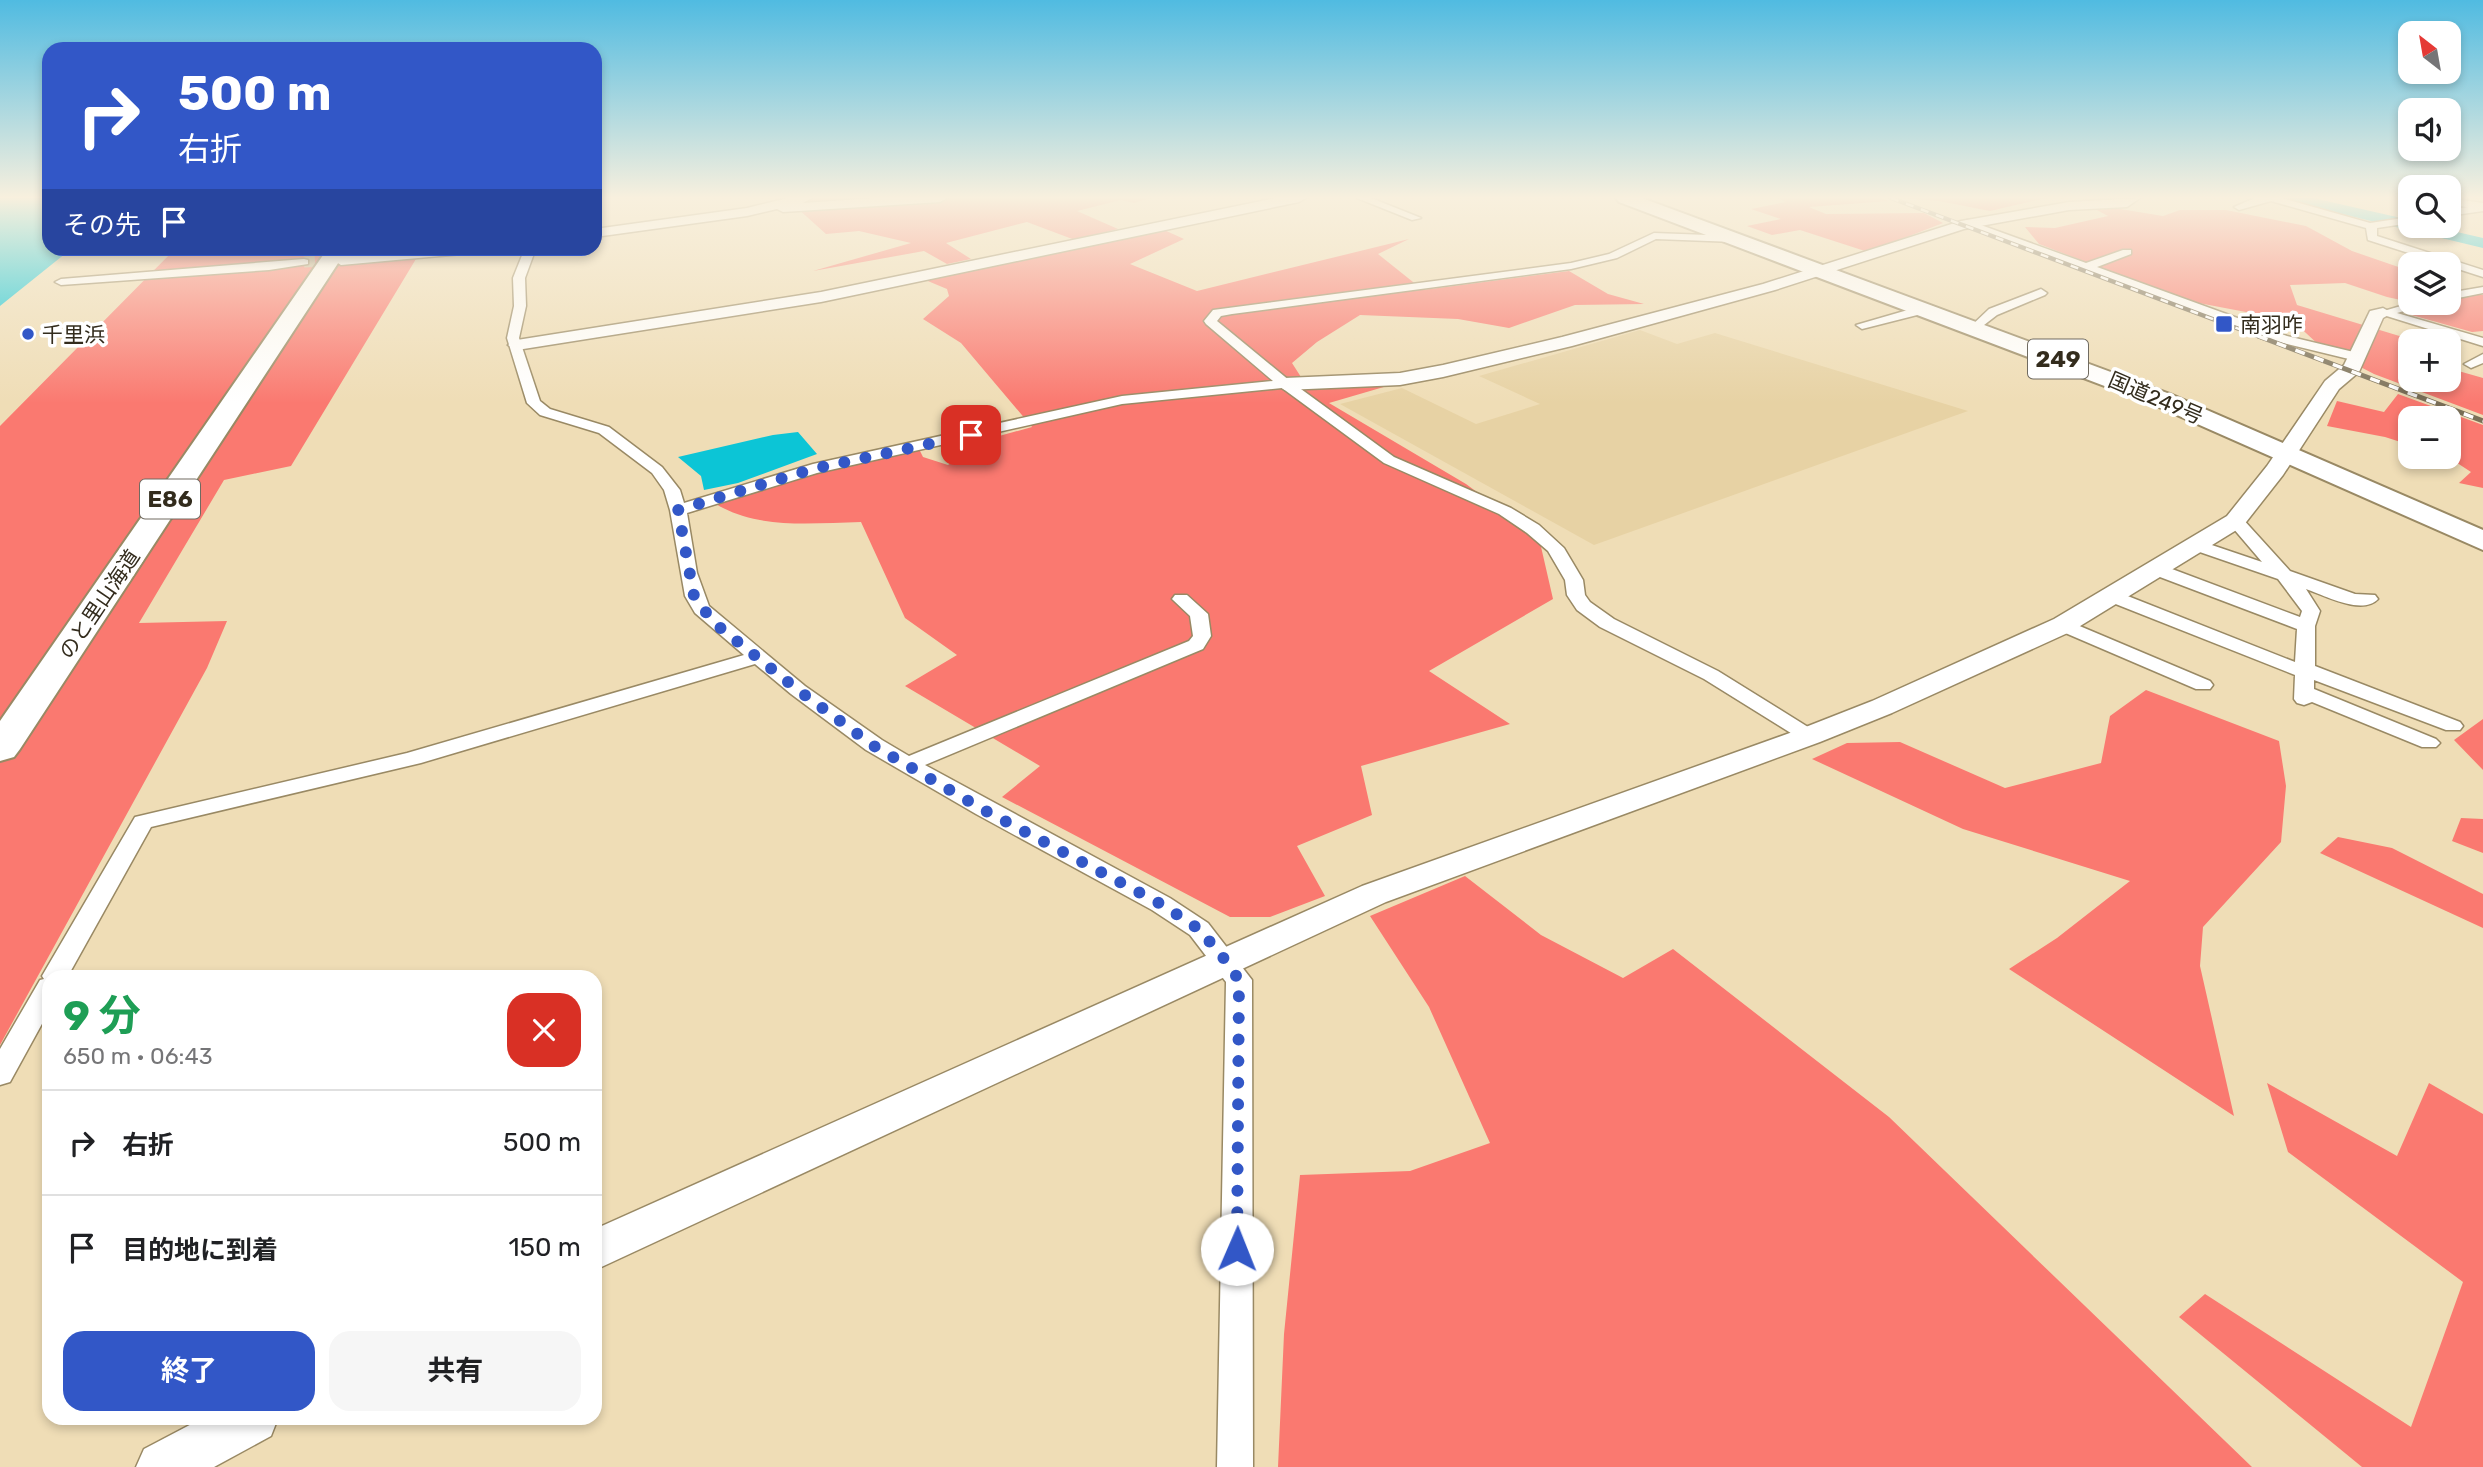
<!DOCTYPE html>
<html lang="ja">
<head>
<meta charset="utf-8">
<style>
  :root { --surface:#fff; --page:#f6f6f6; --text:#202124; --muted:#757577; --line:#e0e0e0; --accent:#3257c7 }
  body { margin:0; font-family:Rubik,"Noto Sans JP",sans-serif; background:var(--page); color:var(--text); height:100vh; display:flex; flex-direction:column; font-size:26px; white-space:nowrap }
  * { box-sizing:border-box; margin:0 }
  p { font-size:23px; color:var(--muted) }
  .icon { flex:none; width:38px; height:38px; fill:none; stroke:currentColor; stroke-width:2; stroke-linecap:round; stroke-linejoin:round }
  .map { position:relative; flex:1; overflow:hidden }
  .details { position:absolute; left:42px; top:970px; width:560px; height:455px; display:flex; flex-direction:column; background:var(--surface); border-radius:21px; box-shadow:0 4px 10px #0003 }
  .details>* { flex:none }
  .top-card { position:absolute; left:42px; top:42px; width:560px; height:214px; border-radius:21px; box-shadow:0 4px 10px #0003; background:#3257c7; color:#fff; overflow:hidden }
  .needle { width:46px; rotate:329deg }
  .controls { position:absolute; left:2398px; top:21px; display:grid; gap:14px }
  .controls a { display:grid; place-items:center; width:63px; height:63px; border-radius:14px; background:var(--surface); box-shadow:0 4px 10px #0003; font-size:35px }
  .pin { position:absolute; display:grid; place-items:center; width:60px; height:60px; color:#fff; margin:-30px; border-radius:14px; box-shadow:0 4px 10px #0006 }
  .me { position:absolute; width:77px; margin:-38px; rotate:1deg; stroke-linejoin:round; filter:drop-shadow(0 0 5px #0008) }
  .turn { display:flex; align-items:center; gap:24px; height:147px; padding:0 21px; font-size:32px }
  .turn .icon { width:91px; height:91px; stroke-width:2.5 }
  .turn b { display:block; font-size:49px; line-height:60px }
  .then { display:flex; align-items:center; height:66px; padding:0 21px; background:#0003; gap:14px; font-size:26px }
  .round { display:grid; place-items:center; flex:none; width:74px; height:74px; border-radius:21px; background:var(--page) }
  .summary { display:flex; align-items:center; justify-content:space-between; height:119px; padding:0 21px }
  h1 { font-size:42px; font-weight:700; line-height:52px; color:#1e9e55 }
  .action { display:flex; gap:14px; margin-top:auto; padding:14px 21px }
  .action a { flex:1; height:80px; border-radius:21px; background:var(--accent); color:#fff; font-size:28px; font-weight:700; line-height:80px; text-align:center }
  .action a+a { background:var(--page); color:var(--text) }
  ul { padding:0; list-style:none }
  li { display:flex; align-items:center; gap:21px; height:105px; padding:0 21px; border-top:2px solid var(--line) }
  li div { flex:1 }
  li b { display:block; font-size:26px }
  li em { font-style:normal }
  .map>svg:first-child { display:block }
</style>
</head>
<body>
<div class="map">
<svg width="2483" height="1467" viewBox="0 0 2483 1467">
  <rect width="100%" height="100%" fill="#efddb6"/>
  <path fill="#e7d2a4" d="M 1640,330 L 1677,344 L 1715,333 L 1968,411 L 1594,545 L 1340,404 L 1402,388 L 1476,424 L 1540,404 L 1479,376 Z"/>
  <path fill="#fa7970" d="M 786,198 L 1150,198 L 1134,203 L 1121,200 L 1077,211 L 1118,229 L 1075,240 L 1027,222 L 946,243 L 971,259 L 947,264 L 924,251 L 813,271 L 911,243 L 859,231 L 826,234 Z
    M 1778,198 L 1880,198 L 1888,201 L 1809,207 L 1826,214 L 1924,213 L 1943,223 L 1868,252 L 1800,230 L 1772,235 L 1747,226 L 1781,219 L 1751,209 L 1786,202 Z
    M 1905,198 L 2046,198 L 1990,211 L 1939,201 Z
    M 2095,209 L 2120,209 L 2163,216 L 2180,210 L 2226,210 L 2306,226 L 2352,251 L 2410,271 L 2410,302 L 2387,297 L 2345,283 L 2290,285 L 2297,305 L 2416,341 L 2410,341 L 2410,380 L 2448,380 L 2448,368 L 2483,378 L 2483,415 L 2374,374 L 2320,346 L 2293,321 L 2188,301 L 2039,244 L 2025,227 L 2055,228 L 2108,216 Z
    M 1162,229 L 1184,239 L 1130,264 L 1197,291 L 1409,239 L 1378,254 L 1423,290 L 1569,271 L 1608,294 L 1644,304 L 1575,305 L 1509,328 L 1458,319 L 1360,315 L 1317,342 L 1292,363 L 1308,388 L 1394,384 L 1329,403 L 1466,484 L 1539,538 L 1553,599 L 1429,671 L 1510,724 L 1361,766 L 1372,815 L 1297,846 L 1325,896 L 1270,917 L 1230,917 L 1002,797 L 1040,766 L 905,686 L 957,655 L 905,618 L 861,522 C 811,523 758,530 714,503 L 817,471 L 919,449 L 923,457 L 948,465 L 981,441 L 1032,427 L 961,343 L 923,319 L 949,296 L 947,289 L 923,279 Z
    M 175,249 L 422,249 L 291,466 L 224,480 L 139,623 L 227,621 L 207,668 L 0,1045 L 0,426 Z
    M 2448,287 L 2483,295 L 2483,331 L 2472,332 L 2408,314 L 2449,310 L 2416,303 L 2448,303 Z
    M 2398,394 L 2483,425 L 2483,488 L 2459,483 L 2471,472 L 2448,457 L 2448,418 L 2410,418 L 2410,445 L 2385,437 L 2327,426 L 2337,401 L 2384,412 Z
    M 2146,690 L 2279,741 L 2286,786 L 2281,842 L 2203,927 L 2200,966 L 2234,1116 L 2009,969 L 2057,938 L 2130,881 L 1963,829 L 1812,759 L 1847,743 L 1900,742 L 2005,788 L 2101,763 L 2110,716 Z
    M 2483,719 L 2483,770 L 2454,740 Z
    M 2461,818 L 2483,819 L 2483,853 L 2452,841 Z
    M 2338,837 L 2392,848 L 2483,894 L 2483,928 L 2320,853 Z
    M 1465,876 L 1541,935 L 1623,978 L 1673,949 L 1889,1117 L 2252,1467 L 1278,1467 L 1284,1334 L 1300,1175 L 1410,1171 L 1490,1143 L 1429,1007 L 1370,916 Z
    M 2267,1083 L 2397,1156 L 2429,1083 L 2483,1114 L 2483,1467 L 2362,1467 L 2179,1317 L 2205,1294 L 2411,1427 L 2463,1282 L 2288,1152 Z"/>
  <path fill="#0cc5d6" d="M 0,198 L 49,198 L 49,248 L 71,249 L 0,306 Z
    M 798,432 L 817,454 L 738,483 L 704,490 L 701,476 L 678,457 L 773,435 Z"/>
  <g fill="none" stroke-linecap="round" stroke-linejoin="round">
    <path fill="#0cc5d6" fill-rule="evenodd" d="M 2285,198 L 2313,198 L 2410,220 L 2410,226 L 2431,226 L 2483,238 L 2483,248 L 2288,201 Z"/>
    <path stroke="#c9ba97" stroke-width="11" stroke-dasharray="11 5" stroke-linecap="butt" d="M 304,262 L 341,260"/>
    <defs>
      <path id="street" d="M 1357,198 L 1371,198 L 1421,218 L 1412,220 Z
        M 2255,198 L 2282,198 L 2370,223 L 2410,217 L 2410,223 L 2377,228 L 2377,236 L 2483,270 L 2483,277 L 2368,240 L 2366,228 L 2271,201 L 2239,210 L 2234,207 Z
        M 2483,205 L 2483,211 L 2448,216 L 2448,210 Z
        M 1967,220 L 2086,263 L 2123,250 L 2131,250 L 2131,254 L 2097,267 L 2287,336 L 2362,354 L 2364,357 L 2357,361 L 2279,342 L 1963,225 L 1962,223 Z
        M 1654,233 L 1735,236 L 1740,239 L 1735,242 L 1656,239 L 1617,258 L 1571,269 L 1232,314 L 1221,316 L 1217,321 L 1290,381 L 1394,457 L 1511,508 L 1539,525 L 1564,548 L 1583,580 L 1585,595 L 1590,602 L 1614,619 L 1718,671 L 1816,732 L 1820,736 L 1816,740 L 1802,740 L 1704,679 L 1600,627 L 1577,610 L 1567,595 L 1565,580 L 1548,551 L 1527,533 L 1499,514 L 1384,463 L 1282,388 L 1122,404 L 817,473 L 687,513 L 697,573 L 709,606 L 805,686 L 882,740 L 909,756 L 1189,641 L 1193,636 L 1190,616 L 1172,599 L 1175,595 L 1187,595 L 1208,614 L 1211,636 L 1203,649 L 925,765 L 1170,898 L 1208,923 L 1252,980 L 1253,1467 L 1217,1467 L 1226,982 L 1190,935 L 1152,910 L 976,814 L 866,750 L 791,694 L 755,664 L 421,763 L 151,827 L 68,976 L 49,976 L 49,1011 L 10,1082 L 0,1085 L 0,1049 L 40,980 L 44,979 L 42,976 L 135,817 L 407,753 L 744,655 L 695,613 L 685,596 L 670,510 L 664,490 L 652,473 L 599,433 L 540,415 L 527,403 L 507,338 L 514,306 L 513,278 L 525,248 L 536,248 L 525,278 L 526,306 L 519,338 L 540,401 L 550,409 L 609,427 L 662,467 L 680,490 L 684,503 L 813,464 L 1122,396 L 1273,381 L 1206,324 L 1204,321 L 1213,310 L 1571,263 L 1609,254 Z
        M 304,259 L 308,260 L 308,264 L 269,270 L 61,285 L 55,282 L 61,279 Z
        M 2483,287 L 2483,293 L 2448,300 L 2448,293 Z
        M 2041,289 L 2047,293 L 2045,295 L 1997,315 L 1975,332 L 1969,328 L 1989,309 Z
        M 2411,303 L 2431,303 L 2397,313 L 2483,338 L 2483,346 L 2377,313 Z
        M 1925,305 L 1931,309 L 1929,312 L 1862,329 L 1856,325 Z
        M 2483,354 L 2483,363 L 2471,368 L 2464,364 Z
        M 2235,516 L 2241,517 L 2290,571 L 2355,594 L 2375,595 L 2378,599 C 2362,616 2324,595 2306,589 L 2320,611 L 2315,626 L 2315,666 L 2460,722 L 2463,726 L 2460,730 L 2446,730 L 2314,680 L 2314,689 L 2436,739 L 2440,743 L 2436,747 L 2422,747 L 2312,702 L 2304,705 L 2297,703 L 2294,699 L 2295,675 L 2108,601 L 2105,597 L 2108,593 L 2120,593 L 2295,662 L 2297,629 L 2152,574 L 2149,570 L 2158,565 L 2164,566 L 2300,617 L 2302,611 L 2278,579 L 2191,549 L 2188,545 L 2197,540 L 2262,562 L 2227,521 Z
        M 2063,619 L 2210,681 L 2213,685 L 2210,689 L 2196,689 L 2056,629 L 2054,625 L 2056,621 Z"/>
      <path id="secondary" d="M 788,198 L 812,198 L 803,203 L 874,198 L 947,198 L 940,202 L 783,212 L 777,209 L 747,216 L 595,237 L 595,229 L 747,208 Z
        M 1276,198 L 1306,198 L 1299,202 L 821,302 L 517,350 L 508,345 L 517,340 L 821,292 Z
        M 2140,198 L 2127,207 L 2069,210 L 1964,229 L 1775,290 L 1572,346 L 1443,377 L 1400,385 L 1285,390 L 1275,384 L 1285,378 L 1400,373 L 1443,365 L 1562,337 L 1763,284 L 1961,221 L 2069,202 Z
        M 2448,198 L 2483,203 L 2483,211 L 2448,203 Z
        M 417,248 L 480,248 L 473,253 L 341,265 L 333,260 L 341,255 Z
        M 2383,308 L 2392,313 L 2383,318 L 2359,372 L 2339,389 L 2283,475 L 2243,526 L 2072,631 L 1892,713 L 1820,742 L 1386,902 L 595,1270 L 595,1229 L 1362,886 L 1798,730 L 1872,701 L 2054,619 L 2227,516 L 2267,466 L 2325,381 L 2344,365 L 2370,311 Z
        M 203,1418 L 278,1418 L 271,1436 L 214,1467 L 136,1467 L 144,1449 Z"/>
      <path id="highway" d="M 1616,198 L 1642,198 L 2170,394 L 2483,530 L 2483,550 L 2152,404 L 1619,202 Z
        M 328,248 L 348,248 L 20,749 L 14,757 L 0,761 L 0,721 Z"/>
    </defs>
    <use href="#street" stroke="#998964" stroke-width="3"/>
    <use href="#secondary" stroke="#998964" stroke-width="3"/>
    <use href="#highway" stroke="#998964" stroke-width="4"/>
    <use href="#street" fill="#fff" fill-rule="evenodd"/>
    <use href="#secondary" fill="#fff" fill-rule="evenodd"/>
    <use href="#highway" fill="#fff" fill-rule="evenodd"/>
    <defs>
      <path id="rail-far1" d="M 1891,198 L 2263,338"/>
      <path id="rail" d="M 2258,336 L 2483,421"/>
    </defs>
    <use href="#rail-far1" stroke="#7b7058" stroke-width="4.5"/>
    <use href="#rail" stroke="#7b7058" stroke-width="5"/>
    <use href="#rail-far1" stroke="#fff" stroke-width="2.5" stroke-dasharray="8" stroke-linecap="butt"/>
    <use href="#rail" stroke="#fff" stroke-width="3.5" stroke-dasharray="10" stroke-linecap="butt"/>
  </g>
  <linearGradient id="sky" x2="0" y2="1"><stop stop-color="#50bbe1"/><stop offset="0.49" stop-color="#f8f0de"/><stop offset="1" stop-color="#f8f0de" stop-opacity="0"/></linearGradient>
  <rect width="2483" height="403" fill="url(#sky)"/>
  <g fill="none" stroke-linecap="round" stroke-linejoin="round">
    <path stroke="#3257c7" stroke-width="12" stroke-dasharray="0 21.6" d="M 971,435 L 813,469 L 678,510 L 694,596 L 713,622 L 798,690 L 874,746 L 984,810 L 1161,904 L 1199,929 L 1225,960 L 1239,980 L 1237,1249"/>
  </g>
  <g fill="#3257c7" stroke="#fff" stroke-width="2.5">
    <rect x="2215" y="315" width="18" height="18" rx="3.5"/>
    <circle cx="28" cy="334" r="7"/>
  </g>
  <g text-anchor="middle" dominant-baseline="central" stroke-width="7" stroke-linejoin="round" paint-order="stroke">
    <g font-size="21" fill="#332c1d" stroke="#fff" text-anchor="start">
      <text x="2240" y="324">南羽咋</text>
      <text x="42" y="334">千里浜</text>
    </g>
    <g font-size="21" fill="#332c1d" stroke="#fff">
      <text transform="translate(2156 398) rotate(23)">国道249号</text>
      <text transform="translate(99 604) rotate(-56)">のと里山海道</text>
    </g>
    <g fill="#fff" stroke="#706b61" stroke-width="2">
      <rect x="2028" y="339.5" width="60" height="39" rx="5"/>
      <rect x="140" y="479.5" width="60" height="39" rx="5"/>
    </g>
    <g font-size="23" font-weight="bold" fill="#332c1d">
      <text x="2058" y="359">249</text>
      <text x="170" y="499">E86</text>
    </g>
  </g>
</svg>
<div class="controls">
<a><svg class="needle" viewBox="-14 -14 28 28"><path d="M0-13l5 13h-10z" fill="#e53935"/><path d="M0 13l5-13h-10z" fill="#757577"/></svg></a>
<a><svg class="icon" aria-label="sound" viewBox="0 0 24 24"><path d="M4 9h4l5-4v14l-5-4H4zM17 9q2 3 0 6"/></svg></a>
<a><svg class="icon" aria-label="search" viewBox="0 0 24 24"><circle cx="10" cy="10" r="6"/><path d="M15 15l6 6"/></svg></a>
<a><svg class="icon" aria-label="layers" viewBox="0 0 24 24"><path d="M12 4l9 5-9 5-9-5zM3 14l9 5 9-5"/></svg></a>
<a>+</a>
<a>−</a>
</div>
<div class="pin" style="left:971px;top:435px;background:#d93025"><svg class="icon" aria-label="arrive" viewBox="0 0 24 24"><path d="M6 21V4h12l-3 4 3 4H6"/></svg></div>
<svg class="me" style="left:1237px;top:1249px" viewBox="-20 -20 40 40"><circle r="19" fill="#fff"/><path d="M0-13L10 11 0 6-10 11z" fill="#3257c7"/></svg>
<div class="top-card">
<div class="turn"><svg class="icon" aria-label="right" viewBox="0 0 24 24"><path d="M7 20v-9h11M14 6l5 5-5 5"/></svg><div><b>500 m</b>右折</div></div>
<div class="then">その先<svg class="icon" aria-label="arrive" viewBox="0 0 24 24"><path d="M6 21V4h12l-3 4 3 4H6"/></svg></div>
</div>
<section class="details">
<div class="summary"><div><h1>9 分</h1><p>650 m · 06:43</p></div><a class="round" style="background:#d93025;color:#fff"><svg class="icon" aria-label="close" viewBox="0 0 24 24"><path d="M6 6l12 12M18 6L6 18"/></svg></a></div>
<ul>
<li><svg class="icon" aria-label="right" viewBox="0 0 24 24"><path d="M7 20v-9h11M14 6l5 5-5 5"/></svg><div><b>右折</b></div><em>500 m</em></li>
<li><svg class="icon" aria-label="arrive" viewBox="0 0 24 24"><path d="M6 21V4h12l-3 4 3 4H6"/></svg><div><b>目的地に到着</b></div><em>150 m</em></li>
</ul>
<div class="action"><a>終了</a><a>共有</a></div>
</section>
</div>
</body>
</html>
